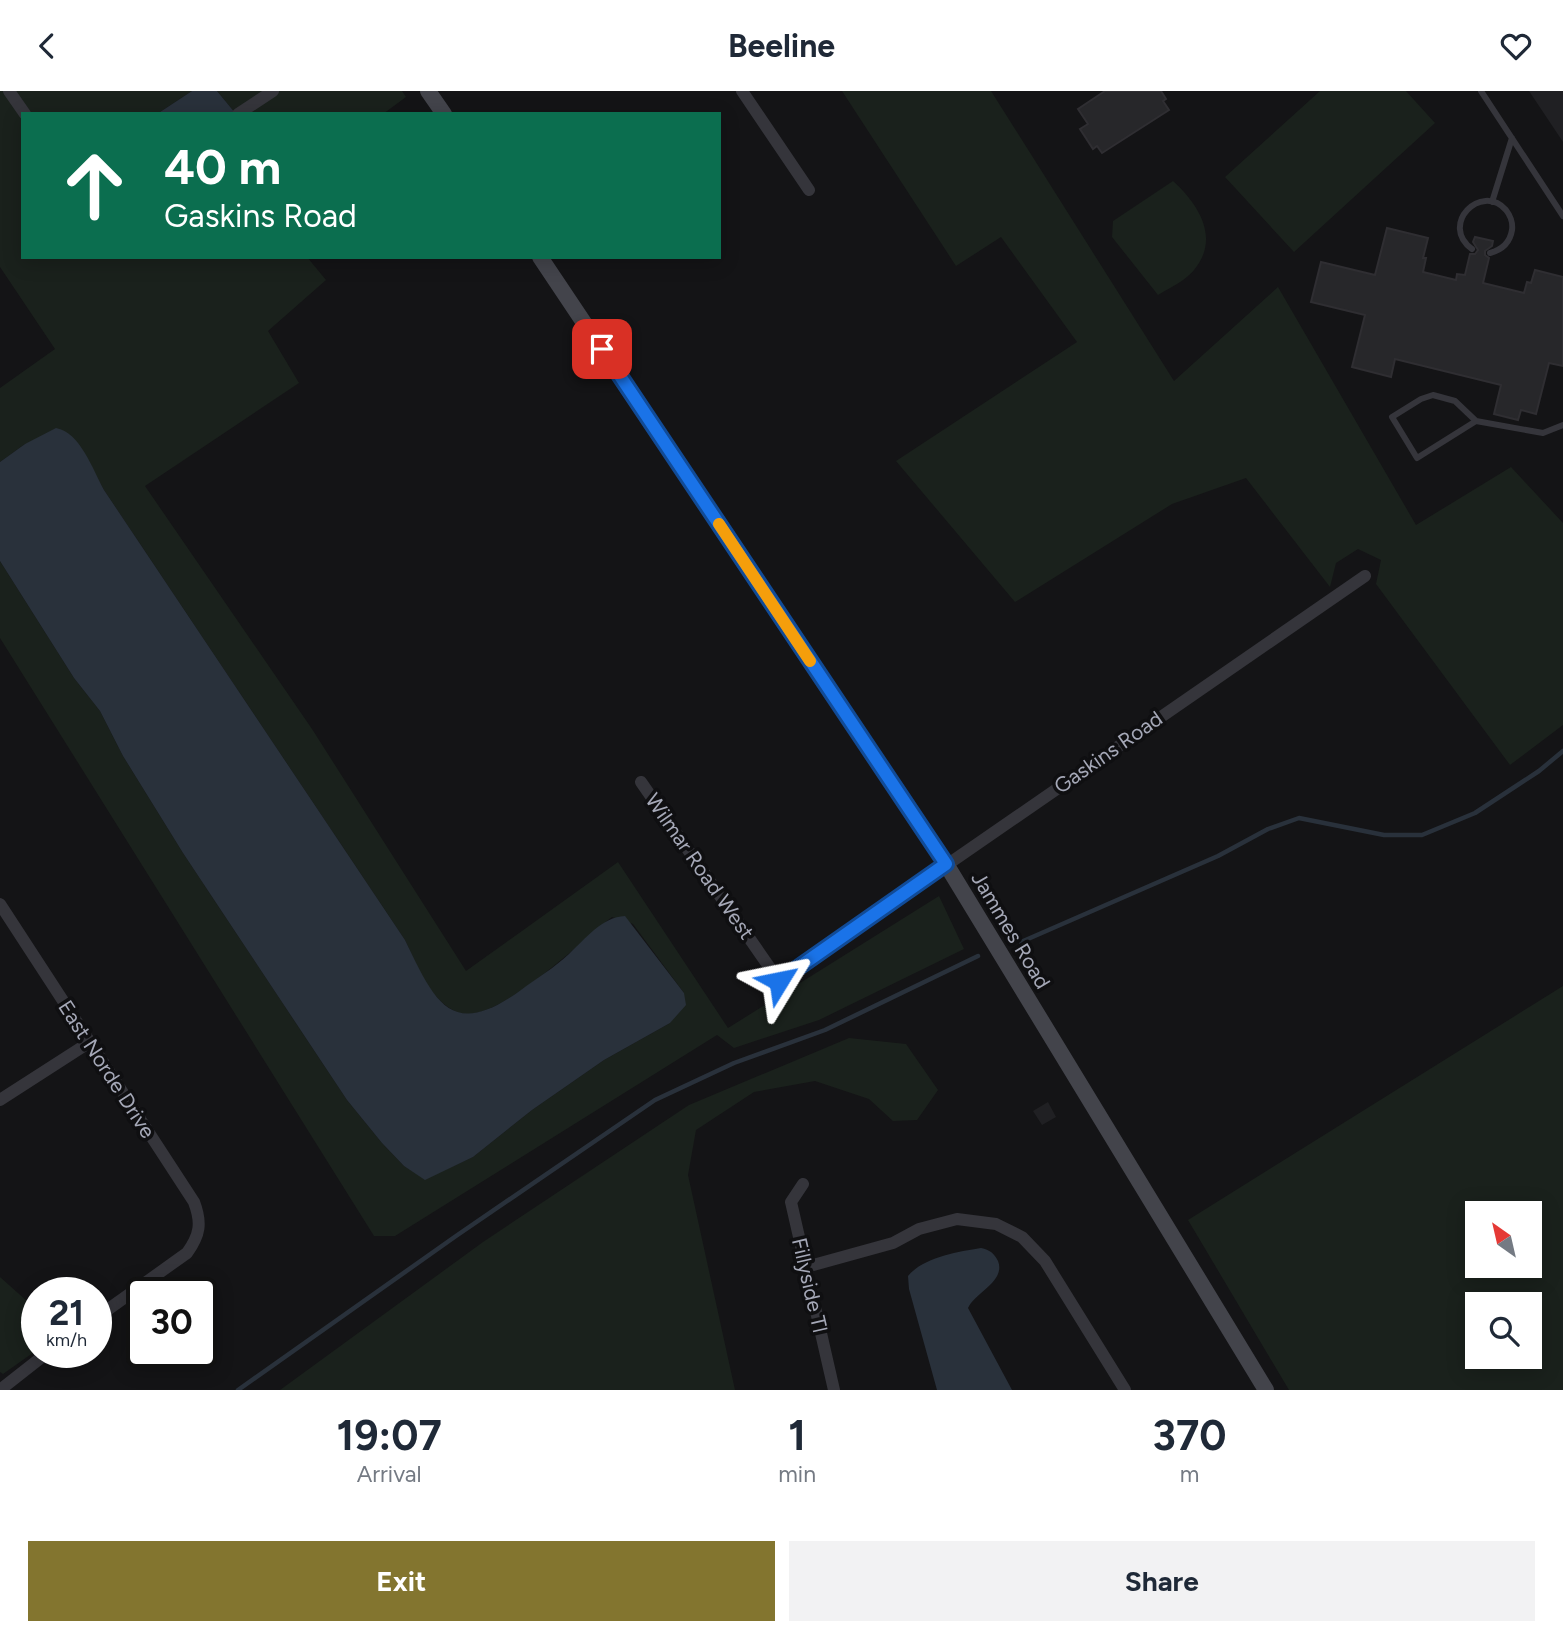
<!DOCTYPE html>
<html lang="en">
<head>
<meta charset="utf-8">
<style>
  :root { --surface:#fff; --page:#f2f2f3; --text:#1f2937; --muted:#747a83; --accent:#83752f }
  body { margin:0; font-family:Figtree,sans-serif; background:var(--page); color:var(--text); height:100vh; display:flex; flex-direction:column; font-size:26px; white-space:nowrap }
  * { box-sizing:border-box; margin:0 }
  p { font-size:23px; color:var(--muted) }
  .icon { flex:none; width:38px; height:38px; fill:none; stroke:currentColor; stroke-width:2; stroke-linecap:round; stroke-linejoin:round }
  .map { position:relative; height:1299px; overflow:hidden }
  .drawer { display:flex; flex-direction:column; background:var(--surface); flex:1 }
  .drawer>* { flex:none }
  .guide { position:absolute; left:21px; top:21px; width:700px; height:147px; border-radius:0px; box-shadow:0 4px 18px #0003; background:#0b6e4f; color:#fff; overflow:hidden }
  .needle { width:46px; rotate:326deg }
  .buttons { position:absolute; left:1465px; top:1110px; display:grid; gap:14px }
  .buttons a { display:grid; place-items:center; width:77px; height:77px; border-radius:0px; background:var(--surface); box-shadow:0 4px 18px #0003; font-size:35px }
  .speed { position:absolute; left:21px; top:1186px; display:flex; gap:14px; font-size:35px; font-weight:700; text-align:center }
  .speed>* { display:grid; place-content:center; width:91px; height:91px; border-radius:50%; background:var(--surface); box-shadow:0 4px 18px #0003; line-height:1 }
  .speed small { font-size:18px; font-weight:400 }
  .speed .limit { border:4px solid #111; border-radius:10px; background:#fff; color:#111 }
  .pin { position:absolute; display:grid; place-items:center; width:60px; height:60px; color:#fff; margin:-30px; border-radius:14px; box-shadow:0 4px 10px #0006 }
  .me { position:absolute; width:77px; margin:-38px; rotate:55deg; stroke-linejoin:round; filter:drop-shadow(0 0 5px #0008) }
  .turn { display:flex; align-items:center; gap:24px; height:147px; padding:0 28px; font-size:32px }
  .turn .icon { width:91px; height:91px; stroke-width:2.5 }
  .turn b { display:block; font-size:49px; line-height:60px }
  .eta { display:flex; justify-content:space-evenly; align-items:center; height:119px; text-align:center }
  .eta b { font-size:42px; font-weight:700; line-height:49px }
  .cta { display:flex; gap:14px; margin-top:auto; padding:14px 28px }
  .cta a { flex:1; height:80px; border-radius:0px; background:var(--accent); color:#fff; font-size:28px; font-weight:700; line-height:80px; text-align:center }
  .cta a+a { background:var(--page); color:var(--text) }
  header { display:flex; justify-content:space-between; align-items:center; height:91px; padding:0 28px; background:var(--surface); font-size:32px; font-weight:700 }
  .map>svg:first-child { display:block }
</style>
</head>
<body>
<header><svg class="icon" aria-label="back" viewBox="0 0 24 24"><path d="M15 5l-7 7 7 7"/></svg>Beeline<svg class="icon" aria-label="heart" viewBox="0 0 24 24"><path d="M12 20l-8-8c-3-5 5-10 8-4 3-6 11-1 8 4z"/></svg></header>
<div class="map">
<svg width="1563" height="1299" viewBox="0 0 1563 1299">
  <rect width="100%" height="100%" fill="#141416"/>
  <path fill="#202023" d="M 1529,0 L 1563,0 L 1563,51 Z
    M 1048,1011 L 1056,1026 L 1042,1034 L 1033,1020 Z"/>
  <path fill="#1a211c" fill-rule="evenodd" d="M 0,0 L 192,0 L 157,23 L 23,23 L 23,166 L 307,166 L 326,189 L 268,240 L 299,292 L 145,395 L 312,638 L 466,880 L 618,771 L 728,937 L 939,805 L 964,858 L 819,929 L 734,957 L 717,944 L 395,1145 L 374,1145 L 0,547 L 0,470 L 74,587 L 100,620 L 123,665 L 183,762 L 347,1009 L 382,1052 L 404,1075 L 425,1088 L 473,1066 L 532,1019 L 604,969 L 670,932 L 684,902 L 633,833 L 612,826 C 583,848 494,937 457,921 C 429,909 417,874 405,849 L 104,399 L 75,349 L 25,353 L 0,371 L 0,297 L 55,258 L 0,176 Z
    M 217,0 L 402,0 L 406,6 L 383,23 L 236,23 Z
    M 842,0 L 991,0 L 1174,290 L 1278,196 L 1416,434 L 1511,376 L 1563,432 L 1563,634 L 1510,674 L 1376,493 L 1381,469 L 1358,458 L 1336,472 L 1330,496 L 1246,387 L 1172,413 L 1015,511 L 896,370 L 1077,251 L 1001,146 L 956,175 Z
    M 1320,0 L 1406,0 L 1435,32 L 1294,161 L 1225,86 Z
    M 1173,90 C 1197,112 1219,144 1197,175 C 1188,189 1171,196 1158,204 L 1112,146 L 1113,130 Z
    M 1563,895 L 1563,1299 L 1289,1299 L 1188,1129 ZM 1477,1122 L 1530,1122 L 1530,1174 L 1477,1174 ZM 1477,1213 L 1530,1213 L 1530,1265 L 1477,1265 Z
    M 849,947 L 906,953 L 938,999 L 917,1029 L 893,1030 L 869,1008 L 815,990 L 754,1001 L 696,1039 L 688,1084 L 735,1299 L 280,1299 L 483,1151 L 689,1014 Z
    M 0,1186 L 37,1219 L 37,1259 L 3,1283 L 0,1281 Z"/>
  <path fill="#29313b" d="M 192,0 L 217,0 L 236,23 L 157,23 Z
    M 56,337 C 80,341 93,379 104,399 L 405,849 C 435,911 451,950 521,899 C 537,887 554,877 569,863 C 585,848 602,826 625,825 L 684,902 L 686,914 L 670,932 L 604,969 L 532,1019 L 473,1066 L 425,1089 L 404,1075 L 382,1052 L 347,1009 L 183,762 L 123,665 L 100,620 L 74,587 L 0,470 L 0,371 L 25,353 Z
    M 981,1157 C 990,1159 994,1162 998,1170 C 1006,1190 975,1202 968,1217 L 1012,1299 L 937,1299 L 909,1198 L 908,1185 C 924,1166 957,1161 981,1157 Z"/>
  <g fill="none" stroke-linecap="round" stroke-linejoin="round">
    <path stroke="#29313b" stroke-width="4.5" d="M 1021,851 L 1218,765 L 1268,738 L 1299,727 L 1384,744 L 1422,744 L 1475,722 L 1539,680 L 1563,660
      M 238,1299 L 456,1145 L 655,1009 L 734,972 L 825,939 L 978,865"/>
  </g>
  <path fill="#27272a" stroke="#2f2e32" stroke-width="2" d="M 1105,0 L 1161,0 L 1166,8 L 1163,10 L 1169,19 L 1102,62 L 1097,55 L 1093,58 L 1080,38 L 1088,33 L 1078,18 Z
    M 1387,137 L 1428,147 L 1423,167 L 1426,167 L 1423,181 L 1456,189 L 1457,183 L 1465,184 L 1470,163 L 1475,163 L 1478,159 L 1473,151 L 1475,146 L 1493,150 L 1492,155 L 1485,160 L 1485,164 L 1489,167 L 1483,192 L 1524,202 L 1527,191 L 1531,192 L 1535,179 L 1563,186 L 1563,275 L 1549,272 L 1536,323 L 1521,319 L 1518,329 L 1494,323 L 1501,294 L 1395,268 L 1391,286 L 1352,276 L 1365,224 L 1311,211 L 1321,171 L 1375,184 Z"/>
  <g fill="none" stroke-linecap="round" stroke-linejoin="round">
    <path stroke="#35353b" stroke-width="6" d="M 1481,0 L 1563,125
      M 1492,111 L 1512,47
      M 1472,158 C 1439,134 1481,91 1506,119 C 1510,124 1513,132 1512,139 C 1510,152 1501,159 1490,162
      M 1476,330 L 1417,367 L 1392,326 L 1421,308 L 1433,304 L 1455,310 L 1476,330 L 1543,342 L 1563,334"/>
    <path stroke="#35353b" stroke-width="12" d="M 9,0 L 25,23
      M 742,0 L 809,99
      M 238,23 L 273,0
      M 641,691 L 779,890 L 1365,485
      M 0,813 L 194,1111 C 202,1132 200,1144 187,1162 L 96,1227
      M 0,1009 L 90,951
      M 803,1093 L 791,1111 L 834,1299
      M 806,1176 L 893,1152 L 919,1138 L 957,1128 L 996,1133 L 1022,1146 L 1045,1170 L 1125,1299
      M 0,1299 L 47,1262"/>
    <path stroke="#43444b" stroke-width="16" d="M 428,0 L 444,23
      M 540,166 L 946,773 L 1266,1299"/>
  </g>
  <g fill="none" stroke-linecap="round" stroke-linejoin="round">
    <defs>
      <path id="route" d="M 602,258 L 946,773 L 779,890"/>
    </defs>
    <use href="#route" stroke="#114b97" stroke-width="18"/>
    <use href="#route" stroke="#1a73e8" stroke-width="12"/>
    <path stroke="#f59e0b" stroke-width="12" d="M 719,433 L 810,570"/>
  </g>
  <g text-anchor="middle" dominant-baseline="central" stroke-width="7" stroke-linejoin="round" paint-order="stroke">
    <g font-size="21" fill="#a5a8b7" stroke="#0f0f11">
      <text transform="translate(1108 661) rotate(-35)">Gaskins Road</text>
      <text transform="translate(700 775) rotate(55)">Wilmar Road West</text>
      <text transform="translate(1011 839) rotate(59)">Jammes Road</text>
      <text transform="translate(107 978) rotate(57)">East Norde Drive</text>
      <text transform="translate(810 1194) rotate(77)">Fillyside Tl</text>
    </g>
  </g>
</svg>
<div class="buttons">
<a><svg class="needle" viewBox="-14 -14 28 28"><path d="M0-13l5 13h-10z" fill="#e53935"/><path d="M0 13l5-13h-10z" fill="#747a83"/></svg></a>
<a><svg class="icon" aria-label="search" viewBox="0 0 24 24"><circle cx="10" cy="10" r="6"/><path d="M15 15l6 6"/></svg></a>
</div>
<div class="speed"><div>21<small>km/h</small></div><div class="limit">30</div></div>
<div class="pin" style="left:602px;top:258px;background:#d93025"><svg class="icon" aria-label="arrive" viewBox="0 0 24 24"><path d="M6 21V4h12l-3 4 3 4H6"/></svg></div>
<svg class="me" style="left:779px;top:890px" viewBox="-20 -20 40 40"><path d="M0-17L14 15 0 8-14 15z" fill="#1a73e8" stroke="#fff" stroke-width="4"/></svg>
<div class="guide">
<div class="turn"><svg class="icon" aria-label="ahead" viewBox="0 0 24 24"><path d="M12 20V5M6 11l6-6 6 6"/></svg><div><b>40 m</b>Gaskins Road</div></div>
</div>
</div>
<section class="drawer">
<div class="eta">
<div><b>19:07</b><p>Arrival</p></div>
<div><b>1</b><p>min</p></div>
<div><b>370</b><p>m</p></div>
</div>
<div class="cta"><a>Exit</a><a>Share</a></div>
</section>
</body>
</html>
